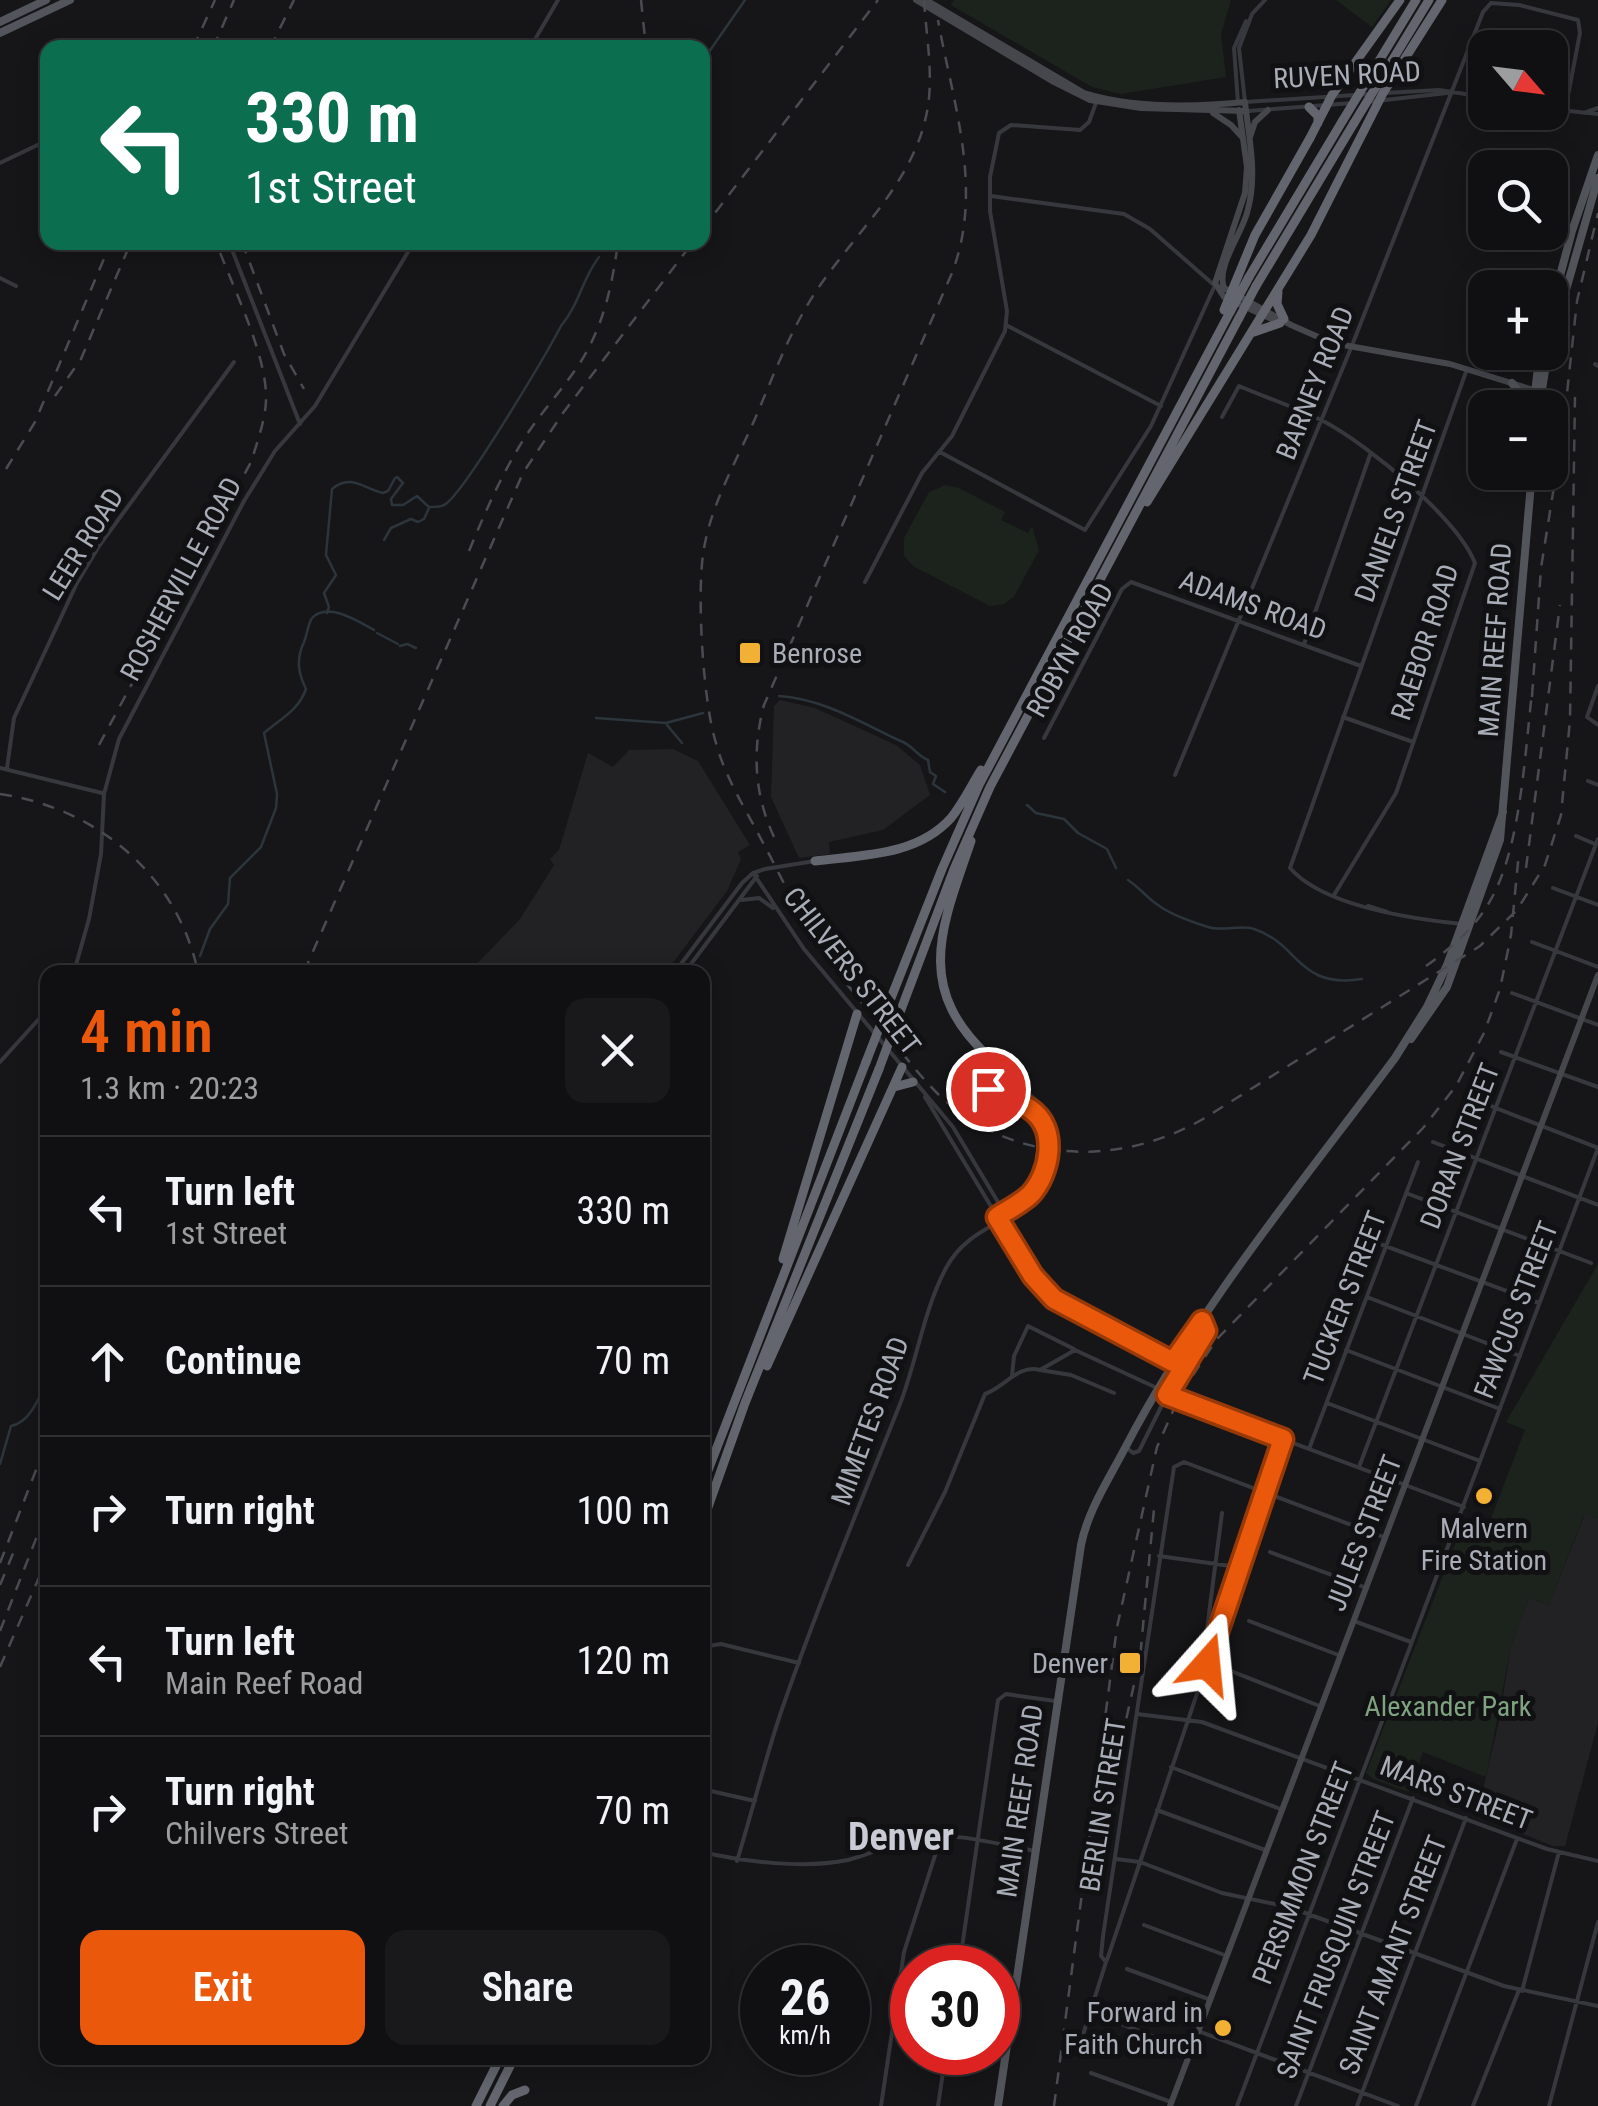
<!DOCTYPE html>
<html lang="en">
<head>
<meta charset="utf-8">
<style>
  :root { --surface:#101012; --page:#19191b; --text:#f1f3f6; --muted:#9c9d9f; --line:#303032; --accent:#ea580c }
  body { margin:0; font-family:"Roboto Condensed",sans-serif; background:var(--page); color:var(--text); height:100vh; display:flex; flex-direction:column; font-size:38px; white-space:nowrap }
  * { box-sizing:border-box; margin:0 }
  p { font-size:32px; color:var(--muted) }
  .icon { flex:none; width:55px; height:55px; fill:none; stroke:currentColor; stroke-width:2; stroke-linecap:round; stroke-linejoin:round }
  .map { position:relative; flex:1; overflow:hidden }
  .drawer { position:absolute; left:40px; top:965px; width:670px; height:1100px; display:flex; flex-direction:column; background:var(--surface); border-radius:20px; box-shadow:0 5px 25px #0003,0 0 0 2px var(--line) }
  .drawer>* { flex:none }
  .banner { position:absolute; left:40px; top:40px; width:670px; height:210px; border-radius:20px; box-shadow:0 5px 25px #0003,0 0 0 2px var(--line); background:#0b6e4f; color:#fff; overflow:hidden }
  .needle { width:65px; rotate:118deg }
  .fabs { position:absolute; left:1468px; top:30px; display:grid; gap:20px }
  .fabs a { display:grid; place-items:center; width:100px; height:100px; border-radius:20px; background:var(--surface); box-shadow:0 5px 25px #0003,0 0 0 2px var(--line); font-size:50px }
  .speed { position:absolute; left:740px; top:1945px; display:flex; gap:20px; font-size:50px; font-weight:700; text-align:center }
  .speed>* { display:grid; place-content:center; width:130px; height:130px; border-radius:50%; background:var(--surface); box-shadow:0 5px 25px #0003,0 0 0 2px var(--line); line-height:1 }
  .speed small { font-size:25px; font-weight:400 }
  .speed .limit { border:15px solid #d22; background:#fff; color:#111 }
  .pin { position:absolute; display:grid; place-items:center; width:85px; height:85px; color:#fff; margin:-42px; border:5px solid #fff; border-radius:50%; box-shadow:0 2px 10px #0007 }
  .me { position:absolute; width:110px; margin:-55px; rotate:18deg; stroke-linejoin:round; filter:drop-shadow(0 0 8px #0008) }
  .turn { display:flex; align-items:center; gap:35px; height:210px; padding:0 40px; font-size:45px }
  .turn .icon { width:130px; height:130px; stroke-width:2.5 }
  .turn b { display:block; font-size:70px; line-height:85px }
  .round { display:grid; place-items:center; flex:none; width:105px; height:105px; border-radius:20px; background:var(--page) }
  .head { display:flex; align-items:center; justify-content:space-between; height:170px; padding:0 40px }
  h1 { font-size:60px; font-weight:600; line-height:75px; color:var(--accent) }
  .action { display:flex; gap:20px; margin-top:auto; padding:20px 40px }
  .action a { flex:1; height:115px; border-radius:20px; background:var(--accent); color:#fff; font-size:40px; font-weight:600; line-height:115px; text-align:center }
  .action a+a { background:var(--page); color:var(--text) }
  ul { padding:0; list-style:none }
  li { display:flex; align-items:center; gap:30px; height:150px; padding:0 40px; border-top:2px solid var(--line) }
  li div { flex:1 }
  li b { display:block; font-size:38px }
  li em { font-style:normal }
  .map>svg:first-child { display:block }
</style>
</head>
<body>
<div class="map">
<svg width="1598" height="2106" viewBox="0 0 1598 2106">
  <rect width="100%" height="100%" fill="#161618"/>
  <path fill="#222225" d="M 780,700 L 815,708 L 896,745 L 920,765 L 930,795 L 883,830 L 829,842 L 830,854 L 799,858 L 771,797 L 774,706 Z
    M 673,749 L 698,761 L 750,845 L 738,852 L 741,859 L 727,891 L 666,972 L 469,972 L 520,919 L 554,865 L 550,859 L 559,850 L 588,753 L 613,767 L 629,750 Z
    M 1585,1514 L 1598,1519 L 1598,1723 L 1565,1846 L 1553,1846 L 1477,1815 L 1499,1721 L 1511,1646 L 1529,1598 L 1549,1605 Z"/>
  <path fill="#1c231d" d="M 954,0 L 1231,0 L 1221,34 L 1226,77 L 1121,94 L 1092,87 L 951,5 Z
    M 1336,0 L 1391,0 L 1372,27 Z
    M 946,485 L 959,488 L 1005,512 L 1001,520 L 1028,533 L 1032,526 L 1039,550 L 1014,597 L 1004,604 L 990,606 L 913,566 L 904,556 L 904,538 L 929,492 Z
    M 1598,1264 L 1598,1519 L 1584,1515 L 1549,1605 L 1529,1598 L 1511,1646 L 1486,1777 L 1423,1752 L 1409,1792 L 1373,1779 L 1366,1773 L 1463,1524 L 1475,1521 L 1488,1526 L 1525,1430 L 1506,1422 Z"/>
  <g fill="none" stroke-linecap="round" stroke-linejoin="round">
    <path stroke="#2c353c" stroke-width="2.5" d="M 702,62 L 745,0
      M 397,477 L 403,483 L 391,499 L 392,505 L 403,505 L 417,496 L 429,507 C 433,507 441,507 444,505 C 462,497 548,351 561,326 C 580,303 582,279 599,257
      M 384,540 L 391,528 L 411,519 L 418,522 L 424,519 L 429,508
      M 327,613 L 329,607 L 324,593 L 336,575 L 326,555 L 332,489 C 351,473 364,489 383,493 L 388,491 L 395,478
      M 377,633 L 398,644
      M 400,646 L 407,644 L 416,648
      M 779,696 C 825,699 863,724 903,742 C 914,747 917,756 928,760 L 930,772 L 936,776 L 933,784 L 945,792
      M 596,718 L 666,723 L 703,713
      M 667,725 L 682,743
      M 1027,805 L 1036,813 L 1064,819 L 1078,833 L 1107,849 L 1116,868
      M 1128,880 C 1139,887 1147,898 1158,905 C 1171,915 1192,922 1208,927 C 1224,932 1241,924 1254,929 C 1300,944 1297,989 1362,979
      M 200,956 L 210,929 L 228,904 L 230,878 L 261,847 L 276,808 L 277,794 L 264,733 C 280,719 299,710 306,689 C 298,673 296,659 304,642 C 307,635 308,624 312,618 C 328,601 359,622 374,630
      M 194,972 L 195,968
      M 0,1464 L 11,1426 C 30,1423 40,1396 48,1379"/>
    <path stroke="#37383d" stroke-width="4" d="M 1252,14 L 1239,48 L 1245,102 L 1371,94
      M 1252,14 L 1265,0
      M 530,48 L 558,0
      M 1385,93 L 1439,90 L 1485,97
      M 1367,102 L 1447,93
      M 1238,103 L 1234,48 L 1246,21
      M 1550,109 L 1598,114
      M 1248,111 L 1353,103
      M 1584,113 L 1598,108
      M 0,163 L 48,140
      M 991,196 L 1124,214 L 1150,229 L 1214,285
      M 229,242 L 300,424
      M 0,278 L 16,286
      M 1006,325 L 1161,406
      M 1595,364 L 1598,366
      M 1222,417 L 1239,386 C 1267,398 1298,408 1325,422 C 1368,445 1457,518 1475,563 L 1396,793 L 1334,895
      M 940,452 L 1085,530 L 1151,426 L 1216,283
      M 865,582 L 922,473 L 952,436 L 1005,331 L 1007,311 L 990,211 L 990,177 L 999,133 L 1011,125 L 1080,130 L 1089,122 L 1097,100
      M 1304,644 L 1370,455
      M 1598,686 L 1587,717 L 1598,725
      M 1343,717 L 1413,742
      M 1044,738 L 1122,589 L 1131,582 L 1361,666
      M 0,768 L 102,793
      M 7,768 L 14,718 L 77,583 L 99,546 L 234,362
      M 1175,775 L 1351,348 L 1483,12 L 1491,3 L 1519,5 L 1578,20 L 1580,33 L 1565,111
      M 1588,781 L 1598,785
      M 1576,836 L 1595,844
      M 753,873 L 804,949 L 953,1127 L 1040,1272 L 1057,1295 L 1080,1312
      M 1553,888 L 1598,905
      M 742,900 L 759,898 L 773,908
      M 1368,906 L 1387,912
      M 1462,924 C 1413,919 1324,907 1290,868 L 1467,369
      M 1532,942 L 1598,967
      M 74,972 L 89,919 L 101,854 L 104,794 L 119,739 L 244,501 L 275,451 L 315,406 L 414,242
      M 675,972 L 742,883 L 753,873 L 765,869 L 815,861
      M 685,972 L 757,876
      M 1512,993 L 1598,1025
      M 1501,1052 L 1598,1087
      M 0,1062 L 48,1009
      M 925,1097 L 1033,1276 L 1047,1292 L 1067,1307
      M 1473,1099 L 1598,1148
      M 1046,1132 C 1032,1091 962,1106 989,1057 L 1040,1104 L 1054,1133
      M 1433,1142 L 1598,1205
      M 1406,1193 L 1591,1263
      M 991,1223 C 1016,1198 1038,1199 1048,1158
      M 1361,1237 L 1539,1303
      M 1367,1297 L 1520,1356
      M 1080,1313 L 1173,1363
      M 1346,1350 L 1500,1409
      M 1040,1370 L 1071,1375 L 1114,1393
      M 1012,1376 L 1014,1356 L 1028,1326 L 1074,1349
      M 1327,1403 L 1480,1461
      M 1234,1421 L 1464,1507
      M 1127,1448 L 1133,1453 L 1139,1451 L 1167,1395 L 1206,1331 L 1202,1321
      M 1309,1449 L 1418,1162
      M 1359,1467 L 1598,839
      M 1222,1513 L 1203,1660 L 1322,1707
      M 1270,1552 L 1364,1587
      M 1159,1556 L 1238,1567
      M 908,1565 L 945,1492 L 985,1394 C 1005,1387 1018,1364 1040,1370 L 1075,1350 L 1157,1388
      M 1249,1621 L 1341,1656
      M 1354,1621 L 1411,1642
      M 702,1647 L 721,1644 L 799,1663
      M 1137,1714 L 1202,1722 L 1547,1849 L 1598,1861
      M 1171,1767 L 1283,1810
      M 702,1789 L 755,1801
      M 1157,1810 L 1265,1850
      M 702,1852 C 745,1862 805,1869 848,1860 C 873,1854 895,1841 921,1837 C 958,1832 1000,1845 1036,1851
      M 1116,1859 L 1140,1862 L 1222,1893 L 1289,1907 L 1504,1986 L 1598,2006
      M 737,1861 C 752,1812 764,1763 780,1715 C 816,1610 859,1507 900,1404 C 917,1360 924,1309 946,1268 C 974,1215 1039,1224 1055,1159
      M 1144,1925 L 1227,1956
      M 1107,1960 L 1283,1439
      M 959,1968 L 998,1700 L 1006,1694 L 1055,1701
      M 1127,1969 L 1211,2000
      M 1522,1991 L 1559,1852
      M 1090,2012 L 1191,2051
      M 1198,2031 L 1398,2106
      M 1082,2038 L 1106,1962 L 1101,1956 L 1103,1936 L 1174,1467 L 1184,1462 L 1386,1538
      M 1091,2073 L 1171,2102
      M 881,2106 L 904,1952 L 941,1837
      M 938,2106 L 946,2052
      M 1237,2106 L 1598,1148
      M 1296,2106 L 1413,1798
      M 1357,2106 L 1466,1818
      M 1416,2106 L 1517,1839
      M 1473,2106 L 1519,1990
      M 1549,2106 L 1598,1922"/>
    <path stroke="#45474d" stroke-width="6" d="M 916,0 L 1052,81 L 1090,100 L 1141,108 L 1246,111
      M 926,0 L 1084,93 C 1133,108 1195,107 1245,102 C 1249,139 1258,176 1247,213 C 1241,235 1216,267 1224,288 L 1291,325 L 1332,343 L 1450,364 L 1540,392
      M 1239,110 L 1247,167 L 1245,193 L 1215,283 L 1224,297 L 1280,323
      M 1213,113 L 1231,125 L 1242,137
      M 1250,137 L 1255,122 L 1268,110
      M 1170,2106 L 1598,975"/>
    <path stroke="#53555c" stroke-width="8" d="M 0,22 L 46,0
      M 0,33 L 70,0
      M 1550,313 L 1572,231 L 1598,155
      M 1550,346 L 1598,178
      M 1512,383 L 1531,408
      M 1533,408 L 1540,352
      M 1539,408 L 1548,352
      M 1411,1039 L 1447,987 L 1500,840 L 1532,472
      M 998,2106 L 1081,1545 C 1088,1510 1109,1479 1125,1448 C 1198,1308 1301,1184 1395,1058 L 1427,1007 L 1447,965 L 1503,812"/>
    <path stroke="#63666e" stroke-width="9" d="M 1368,79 L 1416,0
      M 1379,82 L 1429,0
      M 1309,107 L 1318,116 L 1318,123
      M 1310,138 L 1332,95 L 1400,0
      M 1249,277 L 1343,120
      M 1256,286 L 1354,123
      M 1278,292 L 1277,304 L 1284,319
      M 1254,332 L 1280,323
      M 1147,502 L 1311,235 L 1383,93 L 1442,0
      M 971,841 C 942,926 913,987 989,1057
      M 815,861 C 862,855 917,856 951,818 C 963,803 971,786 981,770
      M 887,1008 L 942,869 L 979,785 L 1230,312
      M 899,1015 L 954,869 L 990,787 L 1239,318
      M 894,1087 L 913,1082
      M 783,1259 L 857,1014
      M 767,1366 L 902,1067
      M 702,1486 L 866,1062
      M 702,1524 L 745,1403 L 879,1069
      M 476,2106 L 500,2058
      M 490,2106 L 514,2058
      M 503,2106 L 512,2095 L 525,2090"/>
    <path stroke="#4a4c52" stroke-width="2.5" stroke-dasharray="12 10" stroke-linecap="butt" d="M 641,0 L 646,48
      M 924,0 C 926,32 932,65 929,98 C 920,185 844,239 804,311 C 784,346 770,384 754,421 C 735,464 709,508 703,555 C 697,598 703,702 716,743 C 725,777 745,808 761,839 C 780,874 797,912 818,946 C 835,971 855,994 874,1017 C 895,1043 914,1070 937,1093 C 1009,1164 1118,1168 1203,1119 L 1480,946 L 1517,910 L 1545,865 L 1561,815 L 1570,720 L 1575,397
      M 193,48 L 215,0
      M 213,48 L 234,0
      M 270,48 L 294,0
      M 702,230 L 878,0
      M 242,242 L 284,354 L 304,389
      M 55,396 L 81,359 L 131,242
      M 6,469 L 35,422 L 111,242
      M 469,551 C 484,515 499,480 519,447 C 536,418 559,394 578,366 C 603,328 612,287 618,242
      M 1532,697 L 1541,568 L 1563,430 L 1577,301 L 1598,213
      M 99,745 L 251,462 C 257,443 265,421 266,401 C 268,356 232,286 216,242
      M 0,794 C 97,808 177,875 198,972
      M 774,837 C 754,794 752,750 764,705 L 952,273 C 984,189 953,104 938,20
      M 1526,868 L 1560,605
      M 1426,966 C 1451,948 1475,928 1490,901 C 1522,846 1525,747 1533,684
      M 304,972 L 523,473 L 563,413 L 693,242
      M 0,1563 L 48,1439
      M 0,1585 L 14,1551
      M 0,1631 L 48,1508
      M 0,1667 L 48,1557
      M 1107,1804 L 1140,1658 L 1154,1509
      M 1054,2106 L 1117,1627 L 1157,1447 L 1181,1393 L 1217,1339 L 1423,1128 L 1456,1086 L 1484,1033 L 1500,989 L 1511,935 L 1519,852"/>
    <path stroke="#37383d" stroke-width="4" d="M 1046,1132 L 1048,1158
      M 1054,1133 L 1055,1159
      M 1167,1395 L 1233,1421"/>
    <path stroke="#63666e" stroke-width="9" d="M 1343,120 L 1368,79
      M 1354,123 L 1379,82
      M 1224,310 L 1255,235 L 1310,138
      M 1230,312 L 1249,277
      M 1239,318 L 1256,286
      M 866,1062 L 887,1008
      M 879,1069 L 899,1015"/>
  </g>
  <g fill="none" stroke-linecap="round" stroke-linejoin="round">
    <defs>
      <path id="route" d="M 988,1089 C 1000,1101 1017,1100 1030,1109 C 1059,1128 1050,1174 1030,1195 C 1020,1204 1008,1210 997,1217 L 1033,1276 L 1054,1299 L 1173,1362 L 1202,1321 L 1206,1331 L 1167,1395 L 1283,1439 L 1207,1664"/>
    </defs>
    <use href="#route" stroke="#983908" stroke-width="25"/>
    <use href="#route" stroke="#ea580c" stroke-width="18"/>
  </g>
  <g fill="#f2b134" stroke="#111113" stroke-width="4">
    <rect x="738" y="641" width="24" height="24" rx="5"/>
    <circle cx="1484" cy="1496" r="10"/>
    <rect x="1118" y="1651" width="24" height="24" rx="5"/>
    <circle cx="1223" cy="2028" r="10"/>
  </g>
  <g text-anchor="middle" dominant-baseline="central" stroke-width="10" stroke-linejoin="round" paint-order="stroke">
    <g font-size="28" fill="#a8adb8" stroke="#111113">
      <text transform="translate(1347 75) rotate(-3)">RUVEN ROAD</text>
      <text transform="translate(1315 383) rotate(-68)">BARNEY ROAD</text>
      <text transform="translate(1396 511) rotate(-70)">DANIELS STREET</text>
      <text transform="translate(83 544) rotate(-58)">LEER ROAD</text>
      <text transform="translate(181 579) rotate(-62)">ROSHERVILLE ROAD</text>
      <text transform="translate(1253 605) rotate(20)">ADAMS ROAD</text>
      <text transform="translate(1495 640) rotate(-86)">MAIN REEF ROAD</text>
      <text transform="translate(1425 642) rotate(-72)">RAEBOR ROAD</text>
      <text transform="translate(1070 650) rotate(-61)">ROBYN ROAD</text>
      <text transform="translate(852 971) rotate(52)">CHILVERS STREET</text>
      <text transform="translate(1460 1146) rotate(-69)">DORAN STREET</text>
      <text transform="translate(1345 1298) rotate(-69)">TUCKER STREET</text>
      <text transform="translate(1516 1310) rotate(-69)">FAWCUS STREET</text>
      <text transform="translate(870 1421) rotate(-70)">MIMETES ROAD</text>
      <text transform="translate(1364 1533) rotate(-69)">JULES STREET</text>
      <text transform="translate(1456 1793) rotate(21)">MARS STREET</text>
      <text transform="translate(1020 1801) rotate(-82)">MAIN REEF ROAD</text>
      <text transform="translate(1103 1805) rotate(-81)">BERLIN STREET</text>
      <text transform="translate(1303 1873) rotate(-69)">PERSIMMON STREET</text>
      <text transform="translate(1336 1945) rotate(-69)">SAINT FRUSQUIN STREET</text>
      <text transform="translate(1393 1955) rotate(-69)">SAINT AMANT STREET</text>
    </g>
    <g font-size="28" fill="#a8adb8" stroke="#111113" text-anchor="end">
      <text x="772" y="653" text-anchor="start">Benrose</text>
      <text x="1484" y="1528" text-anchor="middle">Malvern<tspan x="1484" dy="32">Fire Station</tspan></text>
      <text x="1108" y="1663">Denver</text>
      <text x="1203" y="2012">Forward in<tspan x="1203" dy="32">Faith Church</tspan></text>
    </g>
    <g font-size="28" fill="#7fa381" stroke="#111113">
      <text x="1448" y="1706">Alexander Park</text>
    </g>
    <g font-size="38" font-weight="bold" fill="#c9ccd4" stroke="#111113">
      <text x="901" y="1837">Denver</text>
    </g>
  </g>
</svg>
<div class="fabs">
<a><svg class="needle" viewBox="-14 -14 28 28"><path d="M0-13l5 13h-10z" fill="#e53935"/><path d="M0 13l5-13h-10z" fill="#9c9d9f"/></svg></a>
<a><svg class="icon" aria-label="search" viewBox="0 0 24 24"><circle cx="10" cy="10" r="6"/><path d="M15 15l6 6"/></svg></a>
<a>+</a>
<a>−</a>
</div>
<div class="speed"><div>26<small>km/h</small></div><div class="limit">30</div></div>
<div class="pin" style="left:988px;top:1089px;background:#d93025"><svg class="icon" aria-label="arrive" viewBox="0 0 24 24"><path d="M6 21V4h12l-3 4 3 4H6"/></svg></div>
<svg class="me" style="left:1207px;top:1664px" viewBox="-20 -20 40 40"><path d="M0-17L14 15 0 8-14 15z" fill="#ea580c" stroke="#fff" stroke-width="4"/></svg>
<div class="banner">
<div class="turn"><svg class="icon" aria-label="left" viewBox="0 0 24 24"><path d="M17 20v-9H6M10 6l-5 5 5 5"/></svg><div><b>330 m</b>1st Street</div></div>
</div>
<section class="drawer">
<div class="head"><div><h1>4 min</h1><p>1.3 km · 20:23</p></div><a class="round"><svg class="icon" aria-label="close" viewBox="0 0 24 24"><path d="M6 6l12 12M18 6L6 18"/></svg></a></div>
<ul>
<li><svg class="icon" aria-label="left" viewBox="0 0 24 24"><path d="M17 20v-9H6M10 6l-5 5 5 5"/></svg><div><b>Turn left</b><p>1st Street</p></div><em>330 m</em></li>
<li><svg class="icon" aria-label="ahead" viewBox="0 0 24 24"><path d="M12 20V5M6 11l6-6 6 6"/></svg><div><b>Continue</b></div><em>70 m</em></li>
<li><svg class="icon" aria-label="right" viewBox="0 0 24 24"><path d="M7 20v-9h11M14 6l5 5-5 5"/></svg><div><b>Turn right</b></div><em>100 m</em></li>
<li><svg class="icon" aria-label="left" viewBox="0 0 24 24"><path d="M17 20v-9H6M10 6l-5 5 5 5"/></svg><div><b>Turn left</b><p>Main Reef Road</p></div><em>120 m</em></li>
<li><svg class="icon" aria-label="right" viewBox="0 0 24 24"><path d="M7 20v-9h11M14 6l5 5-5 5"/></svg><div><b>Turn right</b><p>Chilvers Street</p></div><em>70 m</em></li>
</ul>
<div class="action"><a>Exit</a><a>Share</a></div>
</section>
</div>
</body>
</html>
